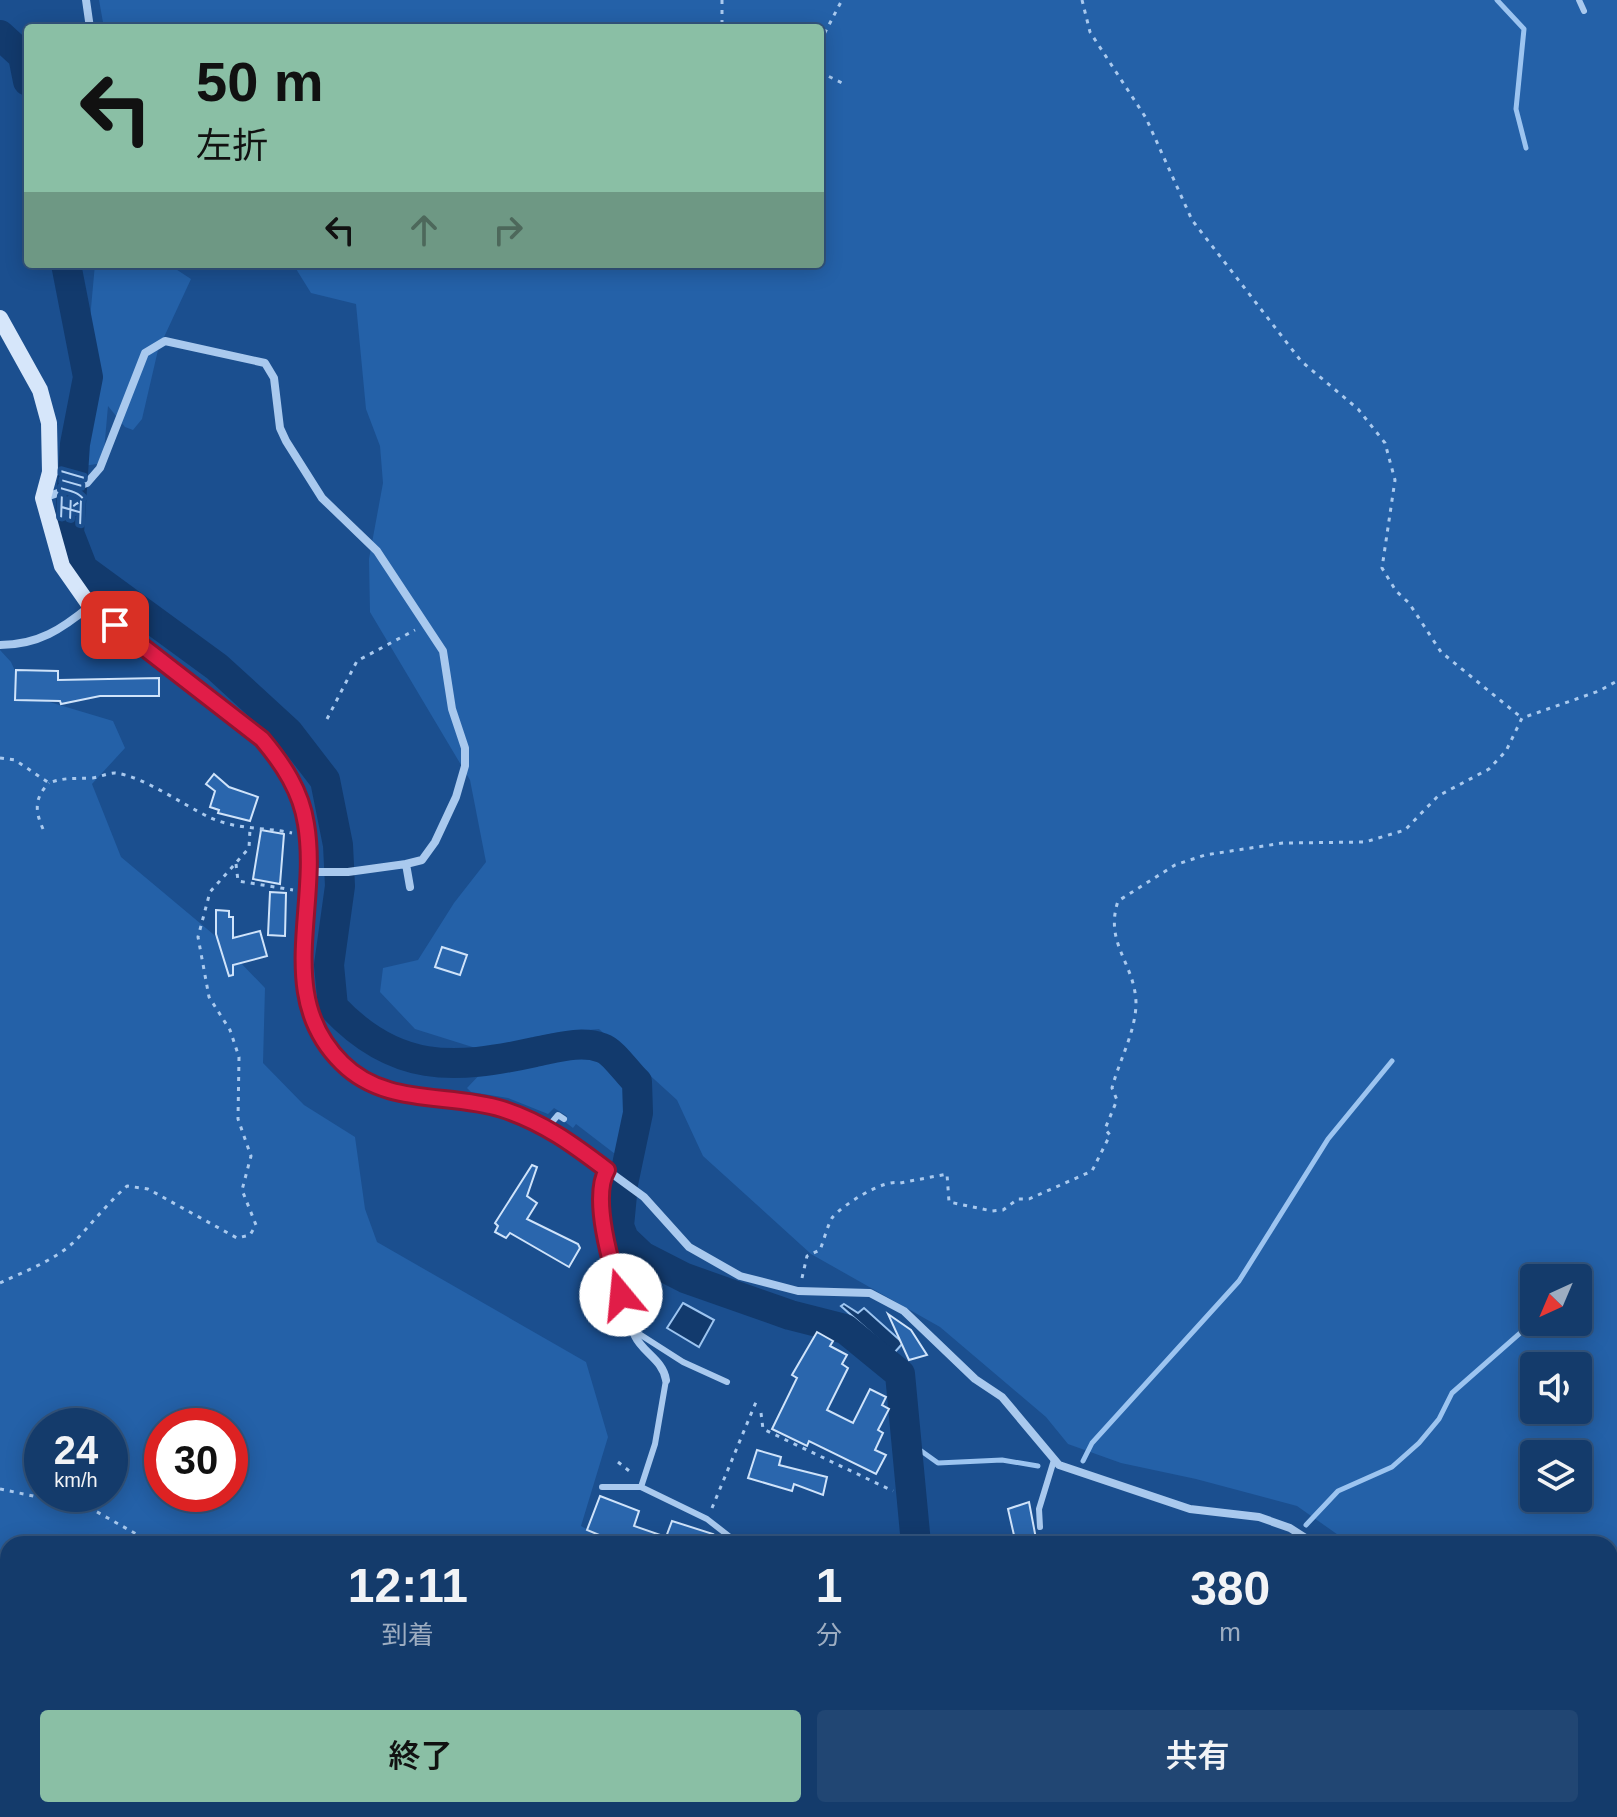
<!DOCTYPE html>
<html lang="ja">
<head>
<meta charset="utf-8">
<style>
  :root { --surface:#143b6b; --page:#214673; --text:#f1f3f6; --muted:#9dadc1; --line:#33557e; --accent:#8abfa5 }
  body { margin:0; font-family:Arial,"Noto Sans JP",sans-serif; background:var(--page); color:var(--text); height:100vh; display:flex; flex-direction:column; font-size:30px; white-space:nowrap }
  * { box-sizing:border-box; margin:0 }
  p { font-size:26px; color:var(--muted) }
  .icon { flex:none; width:44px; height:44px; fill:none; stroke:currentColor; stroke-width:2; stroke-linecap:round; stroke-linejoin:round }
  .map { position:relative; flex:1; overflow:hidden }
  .side { position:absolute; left:0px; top:1536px; width:1618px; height:282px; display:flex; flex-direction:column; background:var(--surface); border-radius:24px 24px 0 0; box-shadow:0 4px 20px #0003,0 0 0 2px var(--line) }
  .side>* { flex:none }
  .hud { position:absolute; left:24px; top:24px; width:800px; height:244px; border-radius:8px; box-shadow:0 4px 20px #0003,0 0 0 2px var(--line); background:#8abfa5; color:#111; overflow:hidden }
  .needle { width:52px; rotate:224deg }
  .controls { position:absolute; left:1520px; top:1264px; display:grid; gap:16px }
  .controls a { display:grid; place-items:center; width:72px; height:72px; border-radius:8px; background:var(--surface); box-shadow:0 4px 20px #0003,0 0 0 2px var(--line); font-size:40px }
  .speed { position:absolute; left:24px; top:1408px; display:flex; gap:16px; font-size:40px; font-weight:700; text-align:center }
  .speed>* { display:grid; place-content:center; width:104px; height:104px; border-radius:50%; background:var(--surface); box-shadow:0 4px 20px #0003,0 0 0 2px var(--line); line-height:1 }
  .speed small { font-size:20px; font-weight:400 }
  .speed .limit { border:12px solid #d22; background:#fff; color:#111 }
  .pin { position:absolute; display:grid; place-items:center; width:68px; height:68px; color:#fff; margin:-34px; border-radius:16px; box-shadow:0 4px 12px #0006 }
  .me { position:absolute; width:88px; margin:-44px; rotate:343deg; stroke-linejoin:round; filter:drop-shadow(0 0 6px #0008) }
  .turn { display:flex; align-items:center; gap:28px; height:168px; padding:0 40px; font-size:36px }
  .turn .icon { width:104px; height:104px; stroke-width:2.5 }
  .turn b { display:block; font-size:56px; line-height:68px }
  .lanes { display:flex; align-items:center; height:76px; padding:0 40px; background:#0003; justify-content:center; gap:40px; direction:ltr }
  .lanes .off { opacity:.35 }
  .eta { display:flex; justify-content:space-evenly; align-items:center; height:136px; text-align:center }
  .eta b { font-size:48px; font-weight:600; line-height:56px }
  .primary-button { display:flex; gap:16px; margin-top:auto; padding:16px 40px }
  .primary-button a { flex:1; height:92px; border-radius:8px; background:var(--accent); color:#111; font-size:32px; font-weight:600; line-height:92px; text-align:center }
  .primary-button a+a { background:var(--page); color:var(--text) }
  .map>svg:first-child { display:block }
</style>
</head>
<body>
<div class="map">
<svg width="1617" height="1817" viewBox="0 0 1617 1817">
  <rect width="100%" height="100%" fill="#1b4f8f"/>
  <path fill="#2461a8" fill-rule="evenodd" d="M 99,0 L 1617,0 L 1617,1741 L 1610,1738 L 1610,1544 L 1351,1544 L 1297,1506 L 1196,1479 L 1121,1463 L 1068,1444 L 1046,1417 L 940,1327 L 811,1254 L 703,1156 L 677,1100 L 599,1029 L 554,1033 L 482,1050 L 415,1029 L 380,992 L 383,968 L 418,960 L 454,903 L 486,862 L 470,780 L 370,612 L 369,559 L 383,483 L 380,446 L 366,409 L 356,304 L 311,293 L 293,264 L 820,264 L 820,28 L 104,28 ZM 1534,1278 L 1578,1278 L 1578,1322 L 1534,1322 ZM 1534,1366 L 1578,1366 L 1578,1410 L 1534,1410 ZM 1534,1454 L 1578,1454 L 1578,1498 L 1534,1498 Z
    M 95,264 L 168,264 L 191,279 L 158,350 L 142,419 L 133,430 L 125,427 L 108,406 L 104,451 L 97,464 L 83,466 L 75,454 L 87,397 L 87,352 Z
    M 0,650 L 11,662 L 26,695 L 113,721 L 125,748 L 92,784 L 121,857 L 213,934 L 265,988 L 263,1063 L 304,1105 L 355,1137 L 365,1209 L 377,1242 L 586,1362 L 608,1437 L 581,1526 L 614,1544 L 8,1544 L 8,1810 L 1291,1810 L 1304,1817 L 0,1817 ZM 42,1426 L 110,1426 L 110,1494 L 42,1494 ZM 162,1426 L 230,1426 L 230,1494 L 162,1494 Z
    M 576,1049 L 590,1052 L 633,1099 L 632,1124 L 619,1157 L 576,1124 L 573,1128 L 564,1121 L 567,1116 L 554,1108 L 548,1114 L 508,1098 L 471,1092 L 467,1088 L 484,1070 L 533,1063 L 558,1052 Z"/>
  <path fill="#123a6d" stroke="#9cc4f0" stroke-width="2" d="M 683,1303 L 714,1320 L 699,1347 L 667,1328 Z
    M 844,1304 L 858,1313 L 864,1308 L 903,1343 L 894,1353 L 841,1306 Z"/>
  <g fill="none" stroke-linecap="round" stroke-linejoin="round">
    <path stroke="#9cc4f0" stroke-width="5" d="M 1497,0 L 1524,29 L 1516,109 L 1526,148
      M 906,1440 L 938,1463 L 1002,1460 L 1038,1466
      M 1083,1461 L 1092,1443 L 1239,1281 L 1328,1139 L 1392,1061
      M 1306,1525 L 1338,1491 L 1392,1467 L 1419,1443 L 1439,1419 L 1452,1393 L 1526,1328"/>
    <path stroke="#123a6d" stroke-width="30" d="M 0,35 L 23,56 L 28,81
      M 66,264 L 88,377 L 75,444 L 69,533 L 83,569 L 217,667 L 288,732 L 325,780 L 338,845 L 340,886 L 329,965 L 333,1007 C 395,1073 453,1070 535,1052 C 556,1048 581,1040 602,1048 C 614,1052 627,1073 637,1082 L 638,1113 L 623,1184 L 619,1226 L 624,1239 L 642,1256 L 685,1278 L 790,1315 L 845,1329 L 900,1374 L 916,1544
      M 1511,1810 L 1516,1817"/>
  </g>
  <path fill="#2a66ad" stroke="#cfe3fa" stroke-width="2" d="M 16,670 L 58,671 L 58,680 L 159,678 L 159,696 L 100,696 L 61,704 L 60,701 L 15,700 Z
    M 214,774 L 229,787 L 258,797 L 250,821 L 218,813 L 219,810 L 210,807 L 215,791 L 206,784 Z
    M 261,830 L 284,834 L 280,884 L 253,879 Z
    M 270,892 L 286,893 L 285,936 L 268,935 Z
    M 216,910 L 229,911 L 229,917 L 233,917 L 233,938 L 260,931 L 267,956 L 233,965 L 233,975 L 229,976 L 216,934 Z
    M 442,947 L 467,955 L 460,975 L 435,967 Z
    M 532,1165 L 537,1167 L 527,1196 L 537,1203 L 527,1219 L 578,1244 L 580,1248 L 569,1267 L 510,1233 L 506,1238 L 495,1232 L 498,1226 L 495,1223 Z
    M 888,1314 L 911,1330 L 927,1355 L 909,1360 Z
    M 817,1332 L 833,1341 L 830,1346 L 847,1355 L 842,1364 L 848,1368 L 827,1410 L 853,1423 L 870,1389 L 886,1397 L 882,1405 L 889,1409 L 878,1430 L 883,1433 L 875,1450 L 886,1455 L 876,1474 L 809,1441 L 807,1446 L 772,1429 L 797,1378 L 792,1375 Z
    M 757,1450 L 781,1457 L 779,1465 L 827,1477 L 823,1495 L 794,1484 L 792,1491 L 748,1478 Z
    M 600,1496 L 639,1511 L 634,1526 L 666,1537 L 672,1521 L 713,1534 L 708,1544 L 621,1544 L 587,1530 Z
    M 1029,1502 L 1037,1544 L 1016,1544 L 1008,1509 Z"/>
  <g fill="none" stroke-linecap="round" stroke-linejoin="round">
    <path stroke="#a9c9ee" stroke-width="3" stroke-dasharray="4 6" stroke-linecap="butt" d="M 722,0 L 722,25
      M 1082,0 L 1090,32 L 1146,118 L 1192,220 L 1301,361 L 1358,409 L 1385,443 L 1395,480 L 1382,568 L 1396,591 L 1409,603 L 1441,652 L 1522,718
      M 719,28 L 722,25 L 739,28
      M 820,42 L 842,0
      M 820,72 L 846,85
      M 327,719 L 357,661 L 415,630
      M 0,758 L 15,760 L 49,783 C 65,777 74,779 91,778 C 98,778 107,773 115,773 C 143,776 183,805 209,817 C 236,830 264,827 292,833
      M 43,829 C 35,811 34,798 49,783
      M 236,864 L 238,881 L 293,890
      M 802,1278 L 807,1256 L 820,1250 C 824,1240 827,1227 832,1218 C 842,1205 885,1178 900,1183 L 947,1174 L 949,1202 L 992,1211 L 1003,1210 L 1018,1199 L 1029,1199 L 1092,1171 L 1110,1135 L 1105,1129 L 1117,1100 L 1112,1088 C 1119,1061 1136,1031 1136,1003 C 1135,963 1104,944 1118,901 L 1175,865 L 1205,855 L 1283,843 L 1365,842 L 1405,830 L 1438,796 L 1489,769 L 1506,751 L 1522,718 L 1599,691 L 1617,681
      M 0,1283 C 25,1271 56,1260 76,1240 C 93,1222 108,1203 127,1186 L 148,1189 L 237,1238 L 250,1235 L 256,1225 L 242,1190 L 251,1156 L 238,1119 L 239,1057 L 230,1030 L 209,997 L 198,937 L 210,892 L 249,848 L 250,829
      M 761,1413 L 763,1429 L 893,1491
      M 618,1462 L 633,1474
      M 0,1489 L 90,1508 L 154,1544
      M 712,1508 L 756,1402
      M 1610,1784 L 1617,1791
      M 283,1810 L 286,1817
      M 1029,1810 L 1031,1817"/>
    <path stroke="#a9c9ee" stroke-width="6" d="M 1579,0 L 1584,11
      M 548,1127 L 558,1115 L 564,1119
      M 633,1330 L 683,1362 L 727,1382
      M 602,1487 L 641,1487 L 707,1519 L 739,1544
      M 641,1487 L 655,1444 L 666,1380
      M 1040,1527 L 1039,1509 L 1054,1460
      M 1593,1810 L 1597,1817"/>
    <path stroke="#a9c9ee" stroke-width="8" d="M 86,0 L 90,28
      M 43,498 L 87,483 L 100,468 L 145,353 L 165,341 L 265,363 L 274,378 L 280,428 L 286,441 L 322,498 L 377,551 L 443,651 L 452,709 L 465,748 L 465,766 L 456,797 L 435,842 L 422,860 L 406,864
      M 0,645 C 38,645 62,629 90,606 L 262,739 C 284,765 298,791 306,824 L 302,983 L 310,1018 L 322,1039 L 355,1075 L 377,1089 L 499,1108 L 548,1127 L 644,1197 L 689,1247 L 740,1276 L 798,1291 L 870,1293 L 904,1311 L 975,1379 L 1002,1397 L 1059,1465 L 1190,1509 L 1259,1517 L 1290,1528 L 1315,1544
      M 307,872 L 348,872 L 406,864 L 410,887
      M 607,1170 L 602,1179 C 605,1232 611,1287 635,1336 C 643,1353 663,1360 666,1380
      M 1610,1810 L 1612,1817"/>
    <path stroke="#d6e6fa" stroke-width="16" d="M 0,318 L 40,390 L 49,423 L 50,472 L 43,498 L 62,566 L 90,606"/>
  </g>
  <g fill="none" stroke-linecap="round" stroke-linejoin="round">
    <defs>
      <path id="route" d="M 115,625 L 262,739 C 283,764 301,791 306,824 C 320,907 274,996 342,1063 C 386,1107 448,1092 502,1109 C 543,1122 574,1145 607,1170 C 591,1197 611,1265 621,1295"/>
    </defs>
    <use href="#route" stroke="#92132f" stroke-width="20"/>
    <use href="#route" stroke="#e11d48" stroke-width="14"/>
  </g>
  <g text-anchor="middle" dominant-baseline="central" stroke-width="8" stroke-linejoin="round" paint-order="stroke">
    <g font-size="26" font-style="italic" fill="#b5d3f5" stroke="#1b4f8f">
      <text transform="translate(72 499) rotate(-88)">玉川</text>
    </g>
  </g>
</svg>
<div class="controls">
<a><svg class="needle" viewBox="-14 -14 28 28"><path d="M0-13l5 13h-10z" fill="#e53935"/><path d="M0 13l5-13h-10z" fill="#9dadc1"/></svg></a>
<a><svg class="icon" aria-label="sound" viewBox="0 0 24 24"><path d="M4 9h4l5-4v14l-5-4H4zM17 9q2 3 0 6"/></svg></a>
<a><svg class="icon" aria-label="layers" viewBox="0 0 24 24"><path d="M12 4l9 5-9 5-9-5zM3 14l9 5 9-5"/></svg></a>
</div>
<div class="speed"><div>24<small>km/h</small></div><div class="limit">30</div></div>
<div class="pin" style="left:115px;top:625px;background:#d93025"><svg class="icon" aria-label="arrive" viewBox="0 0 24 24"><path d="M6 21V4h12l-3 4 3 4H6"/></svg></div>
<svg class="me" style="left:621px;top:1295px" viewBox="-20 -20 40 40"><circle r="19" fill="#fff"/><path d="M0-13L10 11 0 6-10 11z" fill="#e11d48"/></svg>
<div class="hud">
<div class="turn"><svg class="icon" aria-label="left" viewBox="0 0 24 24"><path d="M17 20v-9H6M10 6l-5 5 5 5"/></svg><div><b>50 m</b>左折</div></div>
<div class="lanes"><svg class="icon" aria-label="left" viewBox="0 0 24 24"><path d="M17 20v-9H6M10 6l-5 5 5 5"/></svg><svg class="icon off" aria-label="ahead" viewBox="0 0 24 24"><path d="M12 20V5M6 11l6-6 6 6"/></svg><svg class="icon off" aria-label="right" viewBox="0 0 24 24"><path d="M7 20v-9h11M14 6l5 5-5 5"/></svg></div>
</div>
<section class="side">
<div class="eta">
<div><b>12:11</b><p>到着</p></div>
<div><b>1</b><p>分</p></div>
<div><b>380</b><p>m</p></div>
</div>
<div class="primary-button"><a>終了</a><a>共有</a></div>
</section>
</div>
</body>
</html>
